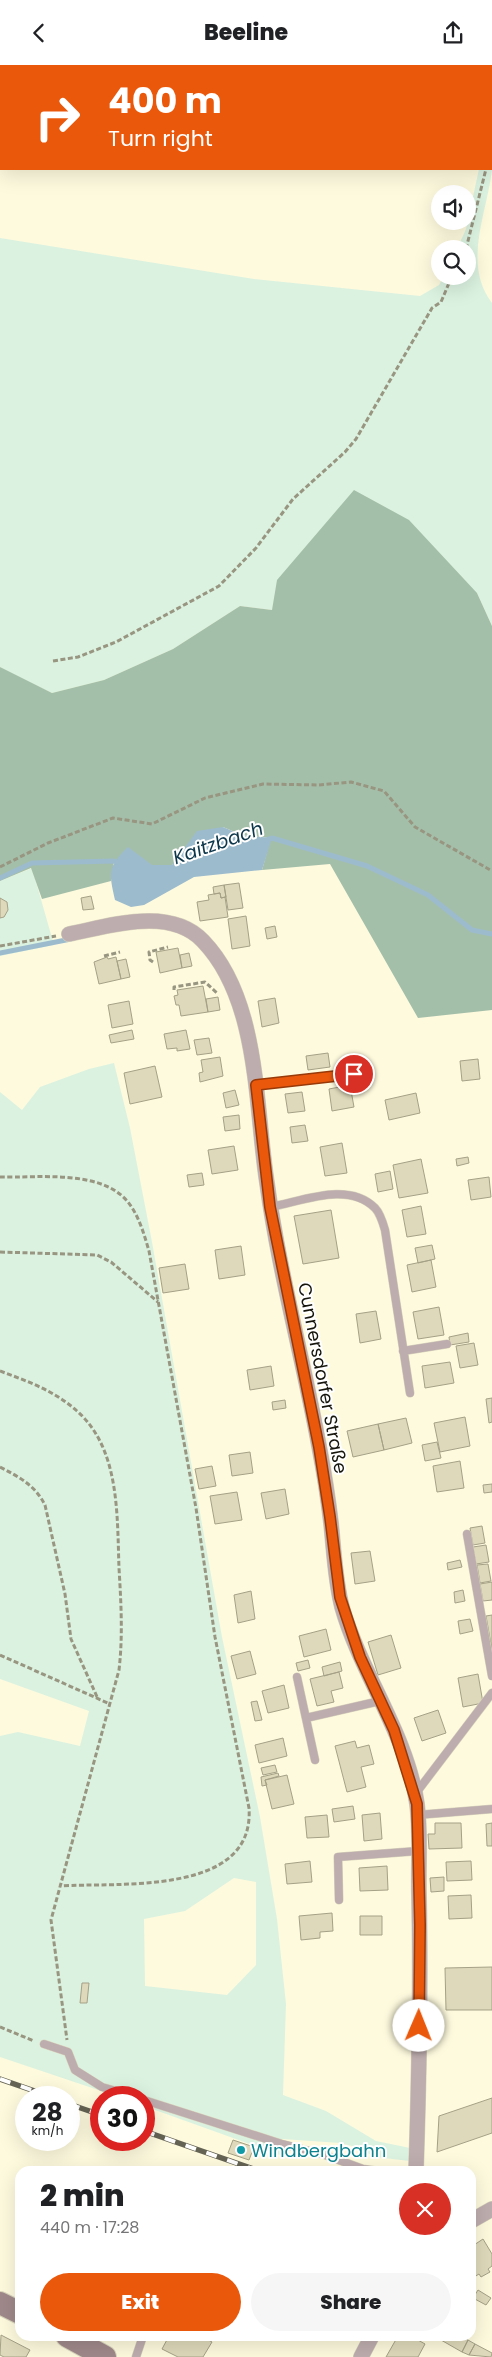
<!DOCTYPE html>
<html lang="en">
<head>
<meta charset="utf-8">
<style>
  :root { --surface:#fff; --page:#f6f6f6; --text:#202124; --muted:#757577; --accent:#ea580c }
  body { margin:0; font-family:Poppins,sans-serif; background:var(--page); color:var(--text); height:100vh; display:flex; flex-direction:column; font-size:19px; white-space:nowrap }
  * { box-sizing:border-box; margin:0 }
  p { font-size:16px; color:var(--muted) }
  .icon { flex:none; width:28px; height:28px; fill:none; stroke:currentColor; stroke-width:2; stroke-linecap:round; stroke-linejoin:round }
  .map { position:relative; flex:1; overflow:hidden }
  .side { position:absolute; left:15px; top:2101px; width:461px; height:175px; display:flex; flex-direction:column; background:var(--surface); border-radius:15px; box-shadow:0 5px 20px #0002 }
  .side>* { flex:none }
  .guide { position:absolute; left:0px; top:0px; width:492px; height:105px; box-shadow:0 5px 20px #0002; background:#ea580c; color:#fff; overflow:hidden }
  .controls { position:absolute; left:431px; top:120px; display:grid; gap:10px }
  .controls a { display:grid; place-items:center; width:45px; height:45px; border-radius:50%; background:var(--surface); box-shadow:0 5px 20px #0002; font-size:25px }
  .speed { position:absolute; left:15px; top:2021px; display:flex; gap:10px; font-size:25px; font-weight:700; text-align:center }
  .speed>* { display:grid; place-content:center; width:65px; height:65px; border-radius:50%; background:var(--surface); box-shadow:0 5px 20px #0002; line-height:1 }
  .speed small { font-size:12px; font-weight:400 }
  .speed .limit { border:8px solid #d22; background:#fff; color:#111 }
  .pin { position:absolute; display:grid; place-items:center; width:42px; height:42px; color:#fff; margin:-21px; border:2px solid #fff; border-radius:50%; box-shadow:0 1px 5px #0007 }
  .me { position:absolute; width:55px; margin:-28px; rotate:1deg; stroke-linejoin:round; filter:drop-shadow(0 0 4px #0008) }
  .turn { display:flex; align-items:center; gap:18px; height:105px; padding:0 25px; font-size:22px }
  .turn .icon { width:65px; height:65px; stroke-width:2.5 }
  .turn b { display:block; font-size:35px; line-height:42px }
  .round { display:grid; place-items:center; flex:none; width:52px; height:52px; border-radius:26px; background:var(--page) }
  .overview { display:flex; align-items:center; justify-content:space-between; height:85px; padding:0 25px }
  h1 { font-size:30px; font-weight:800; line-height:38px }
  .button { display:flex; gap:10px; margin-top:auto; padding:10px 25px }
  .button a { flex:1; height:58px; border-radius:30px; background:var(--accent); color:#fff; font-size:20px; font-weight:800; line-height:58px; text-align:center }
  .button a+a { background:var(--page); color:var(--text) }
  header { display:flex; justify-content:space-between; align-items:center; height:65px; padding:0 25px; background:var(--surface); font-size:22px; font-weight:800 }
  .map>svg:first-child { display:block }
</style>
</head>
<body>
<header><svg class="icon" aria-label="back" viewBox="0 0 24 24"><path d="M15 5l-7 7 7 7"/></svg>Beeline<svg class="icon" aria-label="share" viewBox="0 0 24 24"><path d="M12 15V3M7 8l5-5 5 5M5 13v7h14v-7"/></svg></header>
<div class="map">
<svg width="492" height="2292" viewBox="0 0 492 2292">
  <rect width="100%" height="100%" fill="#fefade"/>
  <path fill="#dbf2e0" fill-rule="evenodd" d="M 492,32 C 492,56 492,82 492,105 C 487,148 462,199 492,238 L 492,561 L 477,528 L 272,545 L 240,541 L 173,584 L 104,615 L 52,628 L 5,606 L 0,602 L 0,173 L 254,214 L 420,231 L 439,220 L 444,211 L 468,211 L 468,184 L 457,184 L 466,164 L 479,104 L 491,104 Z
    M 32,803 L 54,880 L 0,891 L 0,816 Z
    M 114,998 L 130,1063 L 152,1177 L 222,1572 L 260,1752 L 277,1854 L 286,1939 L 283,2030 L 326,2046 L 376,2076 L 410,2083 L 410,2096 L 375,2092 L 356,2082 L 340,2078 L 282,2074 L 283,2091 L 144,2041 L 144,2032 L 119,2032 L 0,1992 L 0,1671 L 18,1667 L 80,1681 L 89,1646 L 0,1614 L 0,1027 L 22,1045 L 40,1022 L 89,1004 ZM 234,1813 L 256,1817 L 256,1900 L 227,1930 L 145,1921 L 144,1854 L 185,1846 Z"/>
  <path fill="#a4bfa9" d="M 354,425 L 409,455 L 477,528 L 492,561 L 492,945 L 418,953 L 330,799 L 262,805 L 271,773 L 242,770 L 223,762 L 172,800 L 152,800 L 114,796 L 111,816 L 42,834 L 31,803 L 0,816 L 0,602 L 52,628 L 104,615 L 173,584 L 240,541 L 272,545 L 277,515 Z"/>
  <path fill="#9cbbcd" d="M 223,762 L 242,770 L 272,773 L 262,805 L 194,812 L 144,840 L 131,842 L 115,835 C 109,808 107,802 128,782 L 152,800 L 172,800 L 197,766 Z"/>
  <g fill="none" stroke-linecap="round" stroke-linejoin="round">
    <path stroke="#9cbbcd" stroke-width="5" d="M 266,775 L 272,773 L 367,801 L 428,830 L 472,865 L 492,869
      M 0,813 L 32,798 L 114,796 L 119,798
      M 0,888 L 71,874"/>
  </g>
  <path fill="#ded9ba" stroke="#a5a187" d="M 239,818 L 243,843 L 228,845 L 224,820 Z
    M 224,820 L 226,832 L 221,833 L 220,828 L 214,829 L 213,822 Z
    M 220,828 L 221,833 L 225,832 L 228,852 L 200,856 L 197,837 L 209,835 L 208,830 Z
    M 91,831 L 94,844 L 83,845 L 81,833 Z
    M 0,833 L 7,837 L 8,845 L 4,852 L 0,853 Z
    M 246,851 L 250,881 L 232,884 L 228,854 Z
    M 275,861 L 277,872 L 267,874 L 265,863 Z
    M 178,883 L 182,903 L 160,908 L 156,887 Z
    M 189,888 L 192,901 L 182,903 L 180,890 Z
    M 107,892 L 108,894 L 116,892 L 121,914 L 99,919 L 94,897 Z
    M 126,894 L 130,912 L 121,914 L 117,896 Z
    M 203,921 L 208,947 L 181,951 L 179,940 L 176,940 L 174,931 L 178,930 L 177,925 Z
    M 218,932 L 220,945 L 208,947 L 206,934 Z
    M 275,933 L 279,958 L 262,962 L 258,936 Z
    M 129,936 L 133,959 L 112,963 L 108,940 Z
    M 132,965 L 134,974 L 111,978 L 109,970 Z
    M 186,965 L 190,984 L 177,986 L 177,983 L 167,984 L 164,969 Z
    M 209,973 L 212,988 L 197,990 L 194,975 Z
    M 328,988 L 330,1002 L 308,1005 L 306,991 Z
    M 220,992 L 223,1011 L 200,1017 L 199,1008 L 203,1007 L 201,995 Z
    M 478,994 L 480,1014 L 462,1016 L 460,996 Z
    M 155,1001 L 162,1032 L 130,1039 L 124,1008 Z
    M 350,1020 L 354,1042 L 332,1046 L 329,1024 Z
    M 235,1025 L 239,1040 L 226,1043 L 223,1028 Z
    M 302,1027 L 305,1046 L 288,1048 L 285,1029 Z
    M 416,1028 L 420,1048 L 389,1055 L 385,1035 Z
    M 239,1050 L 240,1064 L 225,1066 L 223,1052 Z
    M 305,1060 L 308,1076 L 292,1078 L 290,1062 Z
    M 342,1078 L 347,1108 L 325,1111 L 320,1082 Z
    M 234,1081 L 238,1105 L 212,1109 L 208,1085 Z
    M 468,1092 L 469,1098 L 457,1101 L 456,1094 Z
    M 421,1094 L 428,1128 L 399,1133 L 393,1100 Z
    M 390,1106 L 393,1124 L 378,1127 L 375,1109 Z
    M 202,1108 L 204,1120 L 189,1122 L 187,1110 Z
    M 489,1112 L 491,1132 L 471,1135 L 468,1115 Z
    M 421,1141 L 426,1169 L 407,1172 L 402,1145 Z
    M 331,1145 L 339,1193 L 303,1199 L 294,1151 Z
    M 432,1180 L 435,1194 L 418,1198 L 415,1183 Z
    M 241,1181 L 245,1210 L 219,1214 L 215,1185 Z
    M 431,1195 L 436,1222 L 412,1227 L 407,1200 Z
    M 185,1199 L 189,1224 L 163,1228 L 159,1203 Z
    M 439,1242 L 444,1270 L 418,1274 L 413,1247 Z
    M 376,1246 L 381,1274 L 360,1278 L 356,1249 Z
    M 468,1268 L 469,1277 L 450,1280 L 449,1272 Z
    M 474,1278 L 478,1300 L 460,1303 L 456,1281 Z
    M 450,1297 L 454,1318 L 425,1323 L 422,1301 Z
    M 271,1301 L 274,1321 L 250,1325 L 247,1305 Z
    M 492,1333 L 492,1357 L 489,1358 L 486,1334 Z
    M 285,1335 L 286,1343 L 273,1345 L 272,1337 Z
    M 465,1352 L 470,1381 L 440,1387 L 434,1358 Z
    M 406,1353 L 412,1378 L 384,1385 L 378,1359 Z
    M 378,1359 L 384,1385 L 353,1392 L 347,1366 Z
    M 437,1377 L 441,1393 L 425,1396 L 422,1380 Z
    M 250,1387 L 253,1408 L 232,1411 L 229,1390 Z
    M 460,1396 L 464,1423 L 437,1427 L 433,1401 Z
    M 212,1401 L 216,1421 L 199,1424 L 195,1404 Z
    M 492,1419 L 492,1427 L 484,1428 L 483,1420 Z
    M 285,1424 L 289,1449 L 266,1454 L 261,1428 Z
    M 237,1427 L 242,1455 L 215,1459 L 210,1431 Z
    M 482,1461 L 485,1478 L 473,1480 L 470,1463 Z
    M 486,1480 L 489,1497 L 476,1499 L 473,1482 Z
    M 370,1486 L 375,1516 L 355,1519 L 351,1488 Z
    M 460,1495 L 462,1502 L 448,1505 L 447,1498 Z
    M 488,1499 L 491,1516 L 480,1518 L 477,1500 Z
    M 492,1517 L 492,1535 L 483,1536 L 480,1519 Z
    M 463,1525 L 465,1536 L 455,1538 L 454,1527 Z
    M 251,1526 L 255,1554 L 238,1558 L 234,1530 Z
    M 492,1550 L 492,1585 L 486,1551 Z
    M 470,1554 L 473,1566 L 460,1569 L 458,1556 Z
    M 326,1564 L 331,1585 L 304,1592 L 299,1571 Z
    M 391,1570 L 401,1603 L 378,1610 L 368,1577 Z
    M 250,1586 L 256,1609 L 237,1614 L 231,1591 Z
    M 308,1595 L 310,1603 L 298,1606 L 296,1598 Z
    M 340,1597 L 342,1606 L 324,1611 L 322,1602 Z
    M 339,1607 L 343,1623 L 331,1626 L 334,1637 L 317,1641 L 310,1614 Z
    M 478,1609 L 483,1638 L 463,1642 L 458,1613 Z
    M 284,1620 L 289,1643 L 268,1648 L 262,1626 Z
    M 257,1636 L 262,1655 L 255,1656 L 251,1637 Z
    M 438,1645 L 446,1668 L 422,1676 L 414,1653 Z
    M 283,1673 L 287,1691 L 259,1698 L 255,1680 Z
    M 355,1676 L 357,1683 L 369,1680 L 374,1699 L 361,1702 L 366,1722 L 347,1727 L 335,1681 Z
    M 275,1700 L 277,1707 L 263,1710 L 261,1703 Z
    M 278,1708 L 279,1711 L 265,1715 L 267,1720 L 262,1721 L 261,1712 Z
    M 287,1710 L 294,1739 L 272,1744 L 265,1715 Z
    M 353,1741 L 355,1754 L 334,1757 L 332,1744 Z
    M 380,1748 L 382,1774 L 364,1776 L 362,1750 Z
    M 327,1750 L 329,1772 L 307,1773 L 305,1752 Z
    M 435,1758 L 461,1758 L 462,1783 L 429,1784 L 428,1769 L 435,1769 Z
    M 492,1758 L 492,1781 L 487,1781 L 486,1759 Z
    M 310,1796 L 312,1817 L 287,1819 L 285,1799 Z
    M 471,1796 L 472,1815 L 447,1816 L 446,1797 Z
    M 387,1801 L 388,1825 L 360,1826 L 359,1803 Z
    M 444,1812 L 444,1826 L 431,1827 L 430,1813 Z
    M 471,1830 L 472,1853 L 449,1854 L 448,1831 Z
    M 332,1848 L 333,1866 L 320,1867 L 320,1873 L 301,1875 L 299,1851 Z
    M 360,1851 L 382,1851 L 382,1870 L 360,1870 Z
    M 492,1902 L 492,1945 L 446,1945 L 445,1903 Z
    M 82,1918 L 89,1918 L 87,1938 L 80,1938 Z
    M 492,2033 L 492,2068 L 437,2087 L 439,2051 Z
    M 233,2075 L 254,2082 L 249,2095 L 228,2088 Z
    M 483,2174 L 492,2189 L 492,2201 L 488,2204 L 490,2207 L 481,2212 L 479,2209 L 471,2214 L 471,2182 Z
    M 478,2225 L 491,2233 L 486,2240 L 473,2233 Z
    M 1,2270 L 30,2285 L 26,2292 L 4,2292 L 0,2290 Z
    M 169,2271 L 201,2271 L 212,2277 L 203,2292 L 178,2292 L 162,2284 Z
    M 398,2271 L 411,2271 L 425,2279 L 418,2292 L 386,2292 Z
    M 442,2271 L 461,2271 L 468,2275 L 462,2287 L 441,2275 Z
    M 468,2275 L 475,2279 L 469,2290 L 462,2287 Z
    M 475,2279 L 492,2288 L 491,2292 L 469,2290 Z"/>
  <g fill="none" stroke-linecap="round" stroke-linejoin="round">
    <defs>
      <path id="lane" d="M 256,1020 L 354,1009
        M 270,1142 C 303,1136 348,1116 375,1143 C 380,1148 383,1158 385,1165 L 410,1328
        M 403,1286 L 447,1279
        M 467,1469 L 492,1611
        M 297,1612 L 315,1695
        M 306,1653 L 380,1636
        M 416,1728 L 492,1628
        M 417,1750 L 492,1744
        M 339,1835 L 338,1792 L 418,1786
        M 44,1979 L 68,1987 L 75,2005 L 102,2022 L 137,2032
        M 144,2035 L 282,2079 L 325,2090 L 363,2104 L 378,2106
        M 136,2292 L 143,2271"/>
      <path id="street" d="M 69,869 C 110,861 170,841 203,876 C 260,935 255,1043 267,1118 C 279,1207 303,1293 319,1381 C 324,1407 328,1432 331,1458 C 334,1486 335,1515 342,1542 C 361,1609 407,1669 417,1739 C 421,1769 418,1801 419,1831 C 421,1923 419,2015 416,2106
        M 471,2156 L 492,2144
        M 361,2292 L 372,2271"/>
      <path id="secondary" d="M 0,2238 L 20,2248
        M 67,2271 L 105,2292"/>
    </defs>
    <use href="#lane" stroke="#d9d5bc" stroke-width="9"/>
    <use href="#street" stroke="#d9d5bc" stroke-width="16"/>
    <use href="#secondary" stroke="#d9d5bc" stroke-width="24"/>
    <path stroke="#989581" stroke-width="3" stroke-dasharray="5 2.5" stroke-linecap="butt" d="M 491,72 L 492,68
      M 466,184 L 486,104
      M 53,596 L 78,592 L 116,577 L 219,521 L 256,483 L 293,434 L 345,387 L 356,374 L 432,243 L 441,237 L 452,211
      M 0,802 L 48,778 L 113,753 L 152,759 L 205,733 L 263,719 L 319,720 L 351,717 L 384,726 L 415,762 L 492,806
      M 0,881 L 56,871
      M 104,891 L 120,887
      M 153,897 L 150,895 L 149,887 L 168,882
      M 174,925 L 174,922 L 205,917 L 217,928
      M 0,1112 C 38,1113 101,1104 128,1137 C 139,1151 144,1169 149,1186 L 196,1443 L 215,1572 L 249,1743 C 255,1832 116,1817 59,1821
      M 0,1187 L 97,1190 L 111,1197 L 158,1237
      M 0,1306 C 27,1316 55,1326 77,1346 C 120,1384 117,1450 119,1503 C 121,1537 123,1571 119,1605 L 51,1855 L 67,1975
      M 0,1402 C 19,1412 35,1420 45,1440 L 65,1529 L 71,1574 L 98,1634
      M 0,1590 L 110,1639
      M 0,1962 L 34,1976"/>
    <use href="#lane" stroke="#beadae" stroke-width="8"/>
    <use href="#street" stroke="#beadae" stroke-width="15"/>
    <use href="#secondary" stroke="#a0898a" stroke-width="22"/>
    <defs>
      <path id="rail" d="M 0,2014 L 52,2032
        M 69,2039 L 101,2050
        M 144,2066 L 259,2106"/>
    </defs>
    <use href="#rail" stroke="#656353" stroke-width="5.5"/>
    <use href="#rail" stroke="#fff" stroke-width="4" stroke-dasharray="11" stroke-linecap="butt"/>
  </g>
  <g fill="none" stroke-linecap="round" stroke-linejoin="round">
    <defs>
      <path id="route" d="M 354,1009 L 256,1020 L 270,1142 L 319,1382 L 330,1452 L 340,1532 L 360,1592 L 394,1665 L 417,1739 L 420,1860 L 419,1961"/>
    </defs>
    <use href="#route" stroke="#983908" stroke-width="12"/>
    <use href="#route" stroke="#ea580c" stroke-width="9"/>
  </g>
  <circle fill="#0f9aa8" stroke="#fff" stroke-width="2" cx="241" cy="2085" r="5"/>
  <g text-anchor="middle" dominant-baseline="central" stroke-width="4" stroke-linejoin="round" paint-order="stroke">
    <g font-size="18" fill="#16150b" stroke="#fff">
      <text transform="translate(323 1313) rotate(79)">Cunnersdorfer Straße</text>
    </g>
    <g font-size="18" fill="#0d838f" stroke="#fff" text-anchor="start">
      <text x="251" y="2085">Windbergbahn</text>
    </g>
    <g font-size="19" font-style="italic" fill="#0d374b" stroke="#fff">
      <text transform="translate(218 778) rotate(-19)">Kaitzbach</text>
    </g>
  </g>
</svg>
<div class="controls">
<a><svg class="icon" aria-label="sound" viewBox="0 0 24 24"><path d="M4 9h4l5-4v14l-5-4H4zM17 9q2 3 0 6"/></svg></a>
<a><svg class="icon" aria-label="search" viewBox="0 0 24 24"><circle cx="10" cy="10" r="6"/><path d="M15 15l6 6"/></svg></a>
</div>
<div class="speed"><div>28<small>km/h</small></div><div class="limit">30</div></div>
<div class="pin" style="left:354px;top:1009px;background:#d93025"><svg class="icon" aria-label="arrive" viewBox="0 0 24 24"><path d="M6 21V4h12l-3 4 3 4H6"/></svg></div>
<svg class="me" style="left:419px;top:1961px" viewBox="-20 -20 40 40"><circle r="19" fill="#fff"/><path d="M0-13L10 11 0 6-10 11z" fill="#ea580c"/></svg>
<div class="guide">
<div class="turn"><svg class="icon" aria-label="right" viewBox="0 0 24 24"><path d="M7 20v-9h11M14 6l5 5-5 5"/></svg><div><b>400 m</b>Turn right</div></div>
</div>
<section class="side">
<div class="overview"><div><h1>2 min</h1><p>440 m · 17:28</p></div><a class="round" style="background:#d93025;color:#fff"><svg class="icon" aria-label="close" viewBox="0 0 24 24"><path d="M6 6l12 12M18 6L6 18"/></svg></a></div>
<div class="button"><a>Exit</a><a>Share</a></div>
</section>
</div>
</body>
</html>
